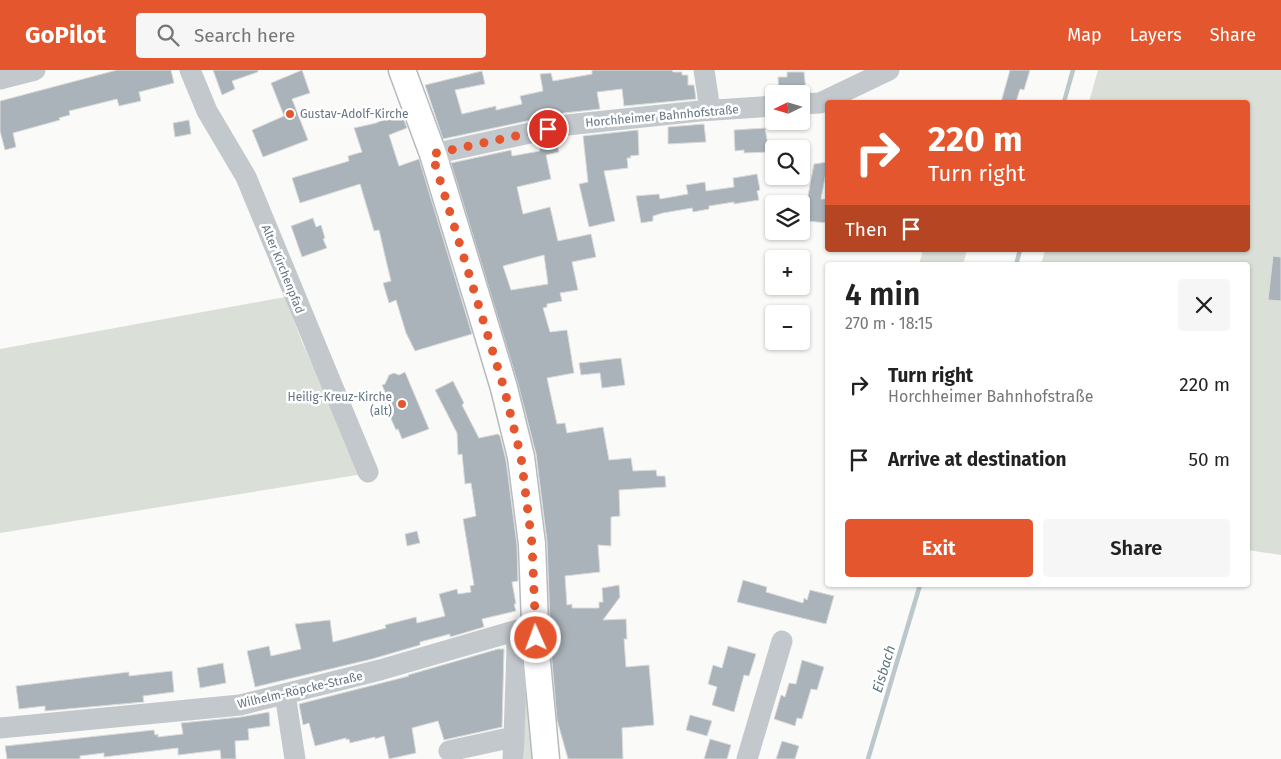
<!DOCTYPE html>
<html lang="en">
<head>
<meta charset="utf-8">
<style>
  :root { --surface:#fff; --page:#f6f6f6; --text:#222; --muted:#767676; --accent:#e4572e }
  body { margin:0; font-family:"Fira Sans",sans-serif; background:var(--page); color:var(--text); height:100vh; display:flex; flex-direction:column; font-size:19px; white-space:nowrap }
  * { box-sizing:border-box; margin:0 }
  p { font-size:16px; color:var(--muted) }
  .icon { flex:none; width:28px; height:28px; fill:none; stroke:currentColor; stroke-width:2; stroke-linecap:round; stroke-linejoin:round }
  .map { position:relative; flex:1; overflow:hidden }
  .panel { position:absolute; left:825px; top:192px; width:425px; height:325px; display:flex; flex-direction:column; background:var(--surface); border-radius:5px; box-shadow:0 1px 4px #0004 }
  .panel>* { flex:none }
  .hud { position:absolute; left:825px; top:30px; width:425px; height:152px; border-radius:5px; box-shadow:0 1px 4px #0004; background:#e4572e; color:#fff; overflow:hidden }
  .needle { width:32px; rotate:265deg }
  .fabs { position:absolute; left:765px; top:15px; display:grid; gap:10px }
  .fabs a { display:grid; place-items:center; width:45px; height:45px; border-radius:5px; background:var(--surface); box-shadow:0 1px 4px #0004; font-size:25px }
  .pin { position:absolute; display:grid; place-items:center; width:42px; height:42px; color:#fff; margin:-21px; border:2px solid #fff; border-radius:50%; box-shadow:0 1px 5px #0007 }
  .me { position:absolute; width:55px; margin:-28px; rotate:358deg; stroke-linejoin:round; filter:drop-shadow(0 0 4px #0008) }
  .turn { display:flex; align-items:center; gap:18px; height:105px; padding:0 20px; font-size:22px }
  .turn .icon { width:65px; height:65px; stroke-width:2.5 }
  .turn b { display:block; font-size:35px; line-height:42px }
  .then { display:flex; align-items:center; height:48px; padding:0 20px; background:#0003; gap:10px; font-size:19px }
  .round { display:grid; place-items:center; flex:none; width:52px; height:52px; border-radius:5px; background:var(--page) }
  .headline { display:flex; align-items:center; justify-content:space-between; height:85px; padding:0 20px }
  h1 { font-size:30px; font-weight:600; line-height:38px }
  .button { display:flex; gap:10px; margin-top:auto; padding:10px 20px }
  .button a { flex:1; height:58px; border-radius:5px; background:var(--accent); color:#fff; font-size:20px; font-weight:600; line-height:58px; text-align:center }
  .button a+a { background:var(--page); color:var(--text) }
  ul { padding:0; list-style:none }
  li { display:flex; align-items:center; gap:15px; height:75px; padding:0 20px }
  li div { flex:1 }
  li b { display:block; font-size:19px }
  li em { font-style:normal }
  header { display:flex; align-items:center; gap:30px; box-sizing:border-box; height:70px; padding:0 25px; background:var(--accent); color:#fff }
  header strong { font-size:24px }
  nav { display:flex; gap:28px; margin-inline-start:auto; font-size:18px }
  .search { width:350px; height:45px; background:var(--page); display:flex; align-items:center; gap:12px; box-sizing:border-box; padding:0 18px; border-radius:5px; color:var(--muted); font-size:19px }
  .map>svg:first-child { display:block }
</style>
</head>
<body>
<header>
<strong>GoPilot</strong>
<div class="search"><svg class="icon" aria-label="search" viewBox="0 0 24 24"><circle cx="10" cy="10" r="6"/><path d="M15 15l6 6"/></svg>Search here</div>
<nav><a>Map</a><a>Layers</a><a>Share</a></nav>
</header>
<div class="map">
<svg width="1281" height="689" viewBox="0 0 1281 689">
  <rect width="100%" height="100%" fill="#fafaf8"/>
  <path fill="#dadfd7" d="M 1098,0 L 1281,0 L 1281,485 L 1248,480 L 1248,195 L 1041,195 L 1045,180 L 1248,180 L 1248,32 L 1089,32 Z
    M 923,180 L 967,180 L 963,195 L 919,195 Z
    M 285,227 L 302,272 L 363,404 L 0,463 L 0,279 Z
    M 522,576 L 534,689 L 524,689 Z"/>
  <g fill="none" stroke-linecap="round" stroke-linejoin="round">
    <path stroke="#bbc7cb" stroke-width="4.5" d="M 1064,32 L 1073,0
      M 1016,195 L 1020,180
      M 868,689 L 920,515"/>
  </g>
  <path fill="#aab3b9" stroke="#dcdcda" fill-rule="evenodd" d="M 117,0 L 171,0 L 174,13 L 139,22 L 141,31 L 119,36 L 117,29 L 69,41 L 70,45 L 59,48 L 60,50 L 13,63 L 16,77 L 5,80 L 0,61 L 0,31 Z
    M 213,0 L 258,0 L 258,2 L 232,11 L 235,19 L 222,25 Z
    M 302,0 L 310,23 L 292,29 L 308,70 L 263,87 L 252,60 L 284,46 L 271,13 Z
    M 592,0 L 672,0 L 673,2 L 682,2 L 682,5 L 688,5 L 688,15 L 694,15 L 696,29 L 624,36 L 622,19 L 597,22 L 600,39 L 564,43 L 443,69 L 425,15 L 482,1 L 485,14 L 455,20 L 462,44 L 496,36 L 496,40 L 522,34 L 520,26 L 543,21 L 540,4 L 551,3 L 553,11 L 592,4 Z
    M 1010,0 L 1030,0 L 1024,20 L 1020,19 L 1016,32 L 1001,32 Z
    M 787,2 L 804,2 L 806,21 L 794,24 L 779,24 L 778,7 L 787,7 Z
    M 401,42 L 407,58 L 389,65 L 399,96 L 419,89 L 472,264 L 415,281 L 406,263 L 396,230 L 389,233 L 383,213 L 391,211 L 385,186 L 379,160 L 374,161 L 360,114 L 300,133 L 292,108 L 349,91 L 348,86 L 362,82 L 354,58 L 376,53 Z
    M 189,50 L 191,64 L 175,67 L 173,53 Z
    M 704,54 L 706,72 L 668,74 L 668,57 Z
    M 765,58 L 769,82 L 744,83 L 744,80 L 735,81 L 734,60 Z
    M 638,60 L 639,85 L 630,86 L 631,88 L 627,88 L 628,98 L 604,101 L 615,151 L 589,157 L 579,114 L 588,112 L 583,66 Z
    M 556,70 L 559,82 L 546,85 L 551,109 L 517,117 L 523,144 L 550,137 L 558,171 L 591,164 L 596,187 L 572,192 L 578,220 L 560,223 L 562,231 L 547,234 L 547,237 L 543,238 L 550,262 L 567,260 L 574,303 L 547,308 L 557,354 L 565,353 L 567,363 L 603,357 L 609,390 L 631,388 L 633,401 L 656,400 L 657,406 L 665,406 L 666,417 L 619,420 L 620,446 L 611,447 L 611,476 L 598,475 L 600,502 L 565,506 L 567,535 L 572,534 L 572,538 L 599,538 L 599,532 L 603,532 L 602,518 L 619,515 L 620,527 L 603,550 L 626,549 L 627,569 L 624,569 L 626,597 L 649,595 L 654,655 L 622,658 L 623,689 L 568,689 L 557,650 L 551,580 L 547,472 L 536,384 L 518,314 L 451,93 L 511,80 L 512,86 L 540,81 L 539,74 ZM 544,185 L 548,214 L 511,220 L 503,196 Z
    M 828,92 L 821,129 L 828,129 L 828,153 L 806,151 L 807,131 L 814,94 Z
    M 757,104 L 760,120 L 757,121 L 759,130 L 734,134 L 734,132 L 709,136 L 709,139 L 693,142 L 692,138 L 663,143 L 653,146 L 653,151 L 641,153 L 636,126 L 659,124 L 660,129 L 688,124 L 686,115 L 705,112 L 706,121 L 734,117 L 733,108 Z
    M 313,148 L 316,157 L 321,155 L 325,168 L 323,169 L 327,178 L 302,187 L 291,156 Z
    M 1273,186 L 1281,187 L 1281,231 L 1268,230 Z
    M 621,288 L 625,315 L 602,318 L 600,303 L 581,305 L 579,293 Z
    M 405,302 L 429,359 L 402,369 L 398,359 L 396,360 L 387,340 L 384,333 L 387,332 L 383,323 L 385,322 L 382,315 L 385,314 L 389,305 L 394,303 L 399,305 Z
    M 453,311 L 464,333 L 462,335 L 479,368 L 498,364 L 500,366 L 506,390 L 517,475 L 518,511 L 512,512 L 516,534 L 514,534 L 516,541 L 482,549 L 484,557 L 450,567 L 450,564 L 420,572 L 420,575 L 372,589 L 255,617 L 247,581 L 269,576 L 271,586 L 301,579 L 295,554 L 330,550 L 333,572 L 386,558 L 385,555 L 416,547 L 417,553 L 445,546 L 439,524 L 457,519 L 458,524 L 471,522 L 470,516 L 474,515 L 463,449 L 476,446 L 471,413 L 465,414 L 462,384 L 458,385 L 457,363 L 435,320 Z
    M 417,461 L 420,473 L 407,476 L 405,464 Z
    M 743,510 L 767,517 L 766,522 L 803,533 L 804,528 L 807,530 L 810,520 L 834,526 L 826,554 L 737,532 Z
    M 728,576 L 756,584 L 749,606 L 744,605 L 734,642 L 712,635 L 717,617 L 708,614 L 713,595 L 722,598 Z
    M 498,579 L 504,579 L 502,657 L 444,670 L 438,651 L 412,658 L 416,683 L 389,689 L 384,666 L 375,669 L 375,667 L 350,673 L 349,669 L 346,670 L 346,668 L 315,676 L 309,653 L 303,655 L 299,634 L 409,606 L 408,605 Z
    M 802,590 L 824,597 L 817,620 L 811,619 L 802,649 L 797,648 L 795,656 L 774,649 L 781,625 L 785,627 L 789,613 L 796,614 Z
    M 223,593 L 226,613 L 200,618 L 197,598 Z
    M 172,601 L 174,622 L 143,626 L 144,632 L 45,641 L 45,636 L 19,639 L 16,616 L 129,602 L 129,606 Z
    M 269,642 L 270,656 L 248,659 L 249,670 L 235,671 L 236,689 L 221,689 L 220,680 L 178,685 L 178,678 L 104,687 L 104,683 L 80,686 L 80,689 L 7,689 L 5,676 L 154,660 L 155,665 L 158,664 L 158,667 L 183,664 L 181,653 L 241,647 Z
    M 690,645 L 712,651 L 707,666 L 686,660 Z
    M 710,669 L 731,675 L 727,689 L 704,689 Z
    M 782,671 L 799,676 L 795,689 L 776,689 Z"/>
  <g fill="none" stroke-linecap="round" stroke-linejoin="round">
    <defs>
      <path id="major" d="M 402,0 L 433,84 L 480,238 L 504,318 L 521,387 L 532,474 L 536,581 L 546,689"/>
    </defs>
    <use href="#major" stroke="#b5babe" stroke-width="29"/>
    <path stroke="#c3c8cc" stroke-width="21" d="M 190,0 L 207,41 L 246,107 L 368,402
      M 704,0 L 710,40
      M 0,9 L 35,0
      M 801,34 L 820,33 L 889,0
      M 433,84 L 567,55 L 700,41 L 774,36
      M 285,624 L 295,689
      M 0,658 L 240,635 L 380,600 L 535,555
      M 449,681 L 514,667 L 517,579 L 516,561
      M 513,689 L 514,667
      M 747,689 L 782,571"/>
    <use href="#major" stroke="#fff" stroke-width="26"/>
  </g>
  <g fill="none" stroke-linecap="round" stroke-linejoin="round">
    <path stroke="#e4572e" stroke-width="9" stroke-dasharray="0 16.2" d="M 536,568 L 532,474 L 521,387 L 504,318 L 432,84 L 548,59"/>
  </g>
  <g fill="#e4572e" stroke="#fff" stroke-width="2">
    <circle cx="290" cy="44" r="5"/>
    <circle cx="402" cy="334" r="5"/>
  </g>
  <g text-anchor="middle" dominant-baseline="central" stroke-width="5" stroke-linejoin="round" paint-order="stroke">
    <g font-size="12" fill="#657683" stroke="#fff" text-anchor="start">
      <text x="300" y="44">Gustav-Adolf-Kirche</text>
      <text x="392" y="327" text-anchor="end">Heilig-Kreuz-Kirche<tspan x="392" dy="14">(alt)</tspan></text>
    </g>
    <g font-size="12" fill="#657683" stroke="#fff">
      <text transform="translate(662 46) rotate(-5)">Horchheimer Bahnhofstraße</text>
      <text transform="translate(283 199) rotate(68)">Alter Kirchenpfad</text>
      <text transform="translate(300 620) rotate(-13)">Wilhelm-Röpcke-Straße</text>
    </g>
    <g font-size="14" font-style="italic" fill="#60757c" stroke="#fff">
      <text transform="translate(884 599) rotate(-73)">Eisbach</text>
    </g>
  </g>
</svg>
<div class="fabs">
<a><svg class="needle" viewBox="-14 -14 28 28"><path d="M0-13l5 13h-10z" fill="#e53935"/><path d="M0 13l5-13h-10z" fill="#767676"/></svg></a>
<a><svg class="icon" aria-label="search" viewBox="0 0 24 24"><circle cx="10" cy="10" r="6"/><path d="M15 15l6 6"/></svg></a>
<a><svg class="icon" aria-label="layers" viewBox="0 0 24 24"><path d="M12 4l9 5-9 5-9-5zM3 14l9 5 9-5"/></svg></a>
<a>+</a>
<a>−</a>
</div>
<div class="pin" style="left:548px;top:59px;background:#d93025"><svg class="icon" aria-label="arrive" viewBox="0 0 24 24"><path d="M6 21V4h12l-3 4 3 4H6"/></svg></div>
<svg class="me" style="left:536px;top:568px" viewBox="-20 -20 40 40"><circle r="17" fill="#e4572e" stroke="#fff" stroke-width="3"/><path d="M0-11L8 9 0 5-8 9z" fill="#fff"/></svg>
<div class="hud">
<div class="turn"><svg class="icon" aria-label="right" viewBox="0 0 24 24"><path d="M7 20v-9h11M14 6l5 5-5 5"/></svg><div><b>220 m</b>Turn right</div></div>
<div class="then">Then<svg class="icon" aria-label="arrive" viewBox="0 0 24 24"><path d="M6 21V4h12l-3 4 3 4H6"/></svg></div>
</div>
<section class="panel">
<div class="headline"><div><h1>4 min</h1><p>270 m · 18:15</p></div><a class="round"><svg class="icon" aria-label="close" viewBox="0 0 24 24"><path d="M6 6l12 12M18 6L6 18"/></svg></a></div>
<ul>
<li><svg class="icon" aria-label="right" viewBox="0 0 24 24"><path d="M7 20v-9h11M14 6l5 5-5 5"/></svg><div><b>Turn right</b><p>Horchheimer Bahnhofstraße</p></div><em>220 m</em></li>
<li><svg class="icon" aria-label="arrive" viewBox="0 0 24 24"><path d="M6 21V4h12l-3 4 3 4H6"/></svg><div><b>Arrive at destination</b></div><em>50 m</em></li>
</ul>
<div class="button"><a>Exit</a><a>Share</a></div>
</section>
</div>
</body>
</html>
